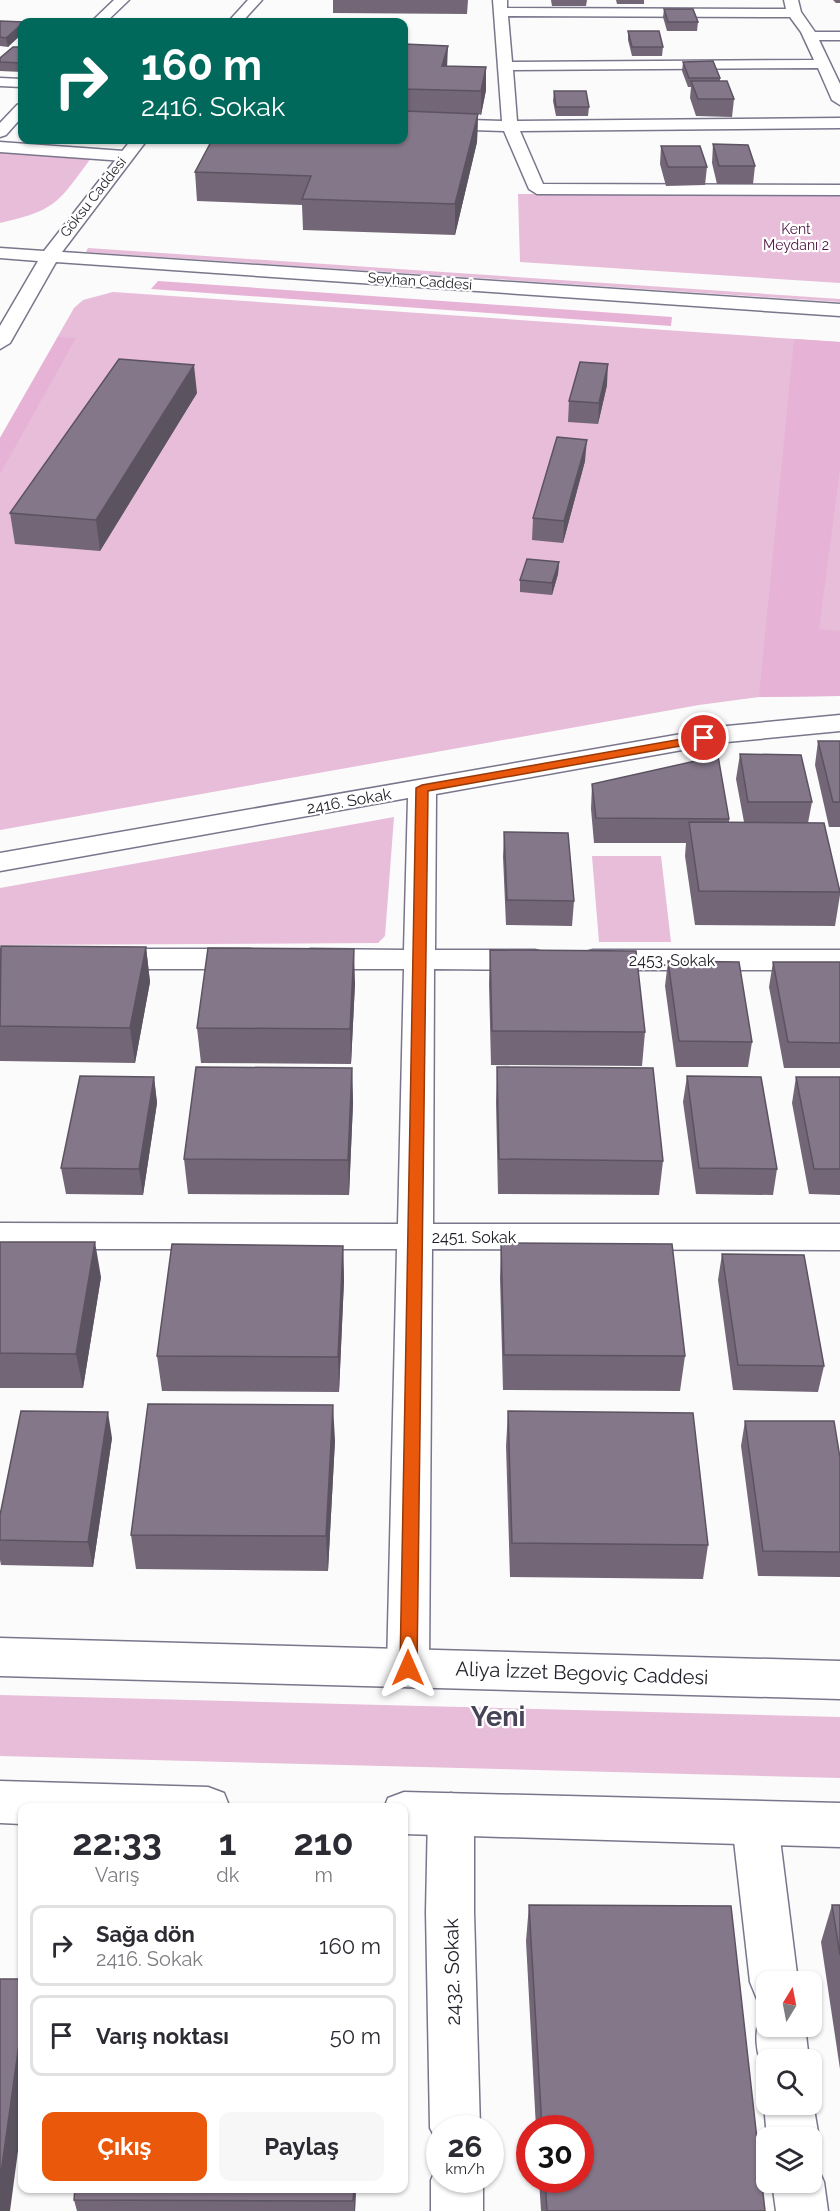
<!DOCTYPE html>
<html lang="tr">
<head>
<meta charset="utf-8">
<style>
  :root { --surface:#fff; --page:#f7f7f7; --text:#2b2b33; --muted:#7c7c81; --line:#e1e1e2; --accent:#ea580c }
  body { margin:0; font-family:Raleway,sans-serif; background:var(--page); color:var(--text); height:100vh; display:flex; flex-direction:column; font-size:22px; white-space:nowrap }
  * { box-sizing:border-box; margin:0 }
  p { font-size:20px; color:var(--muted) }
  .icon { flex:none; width:33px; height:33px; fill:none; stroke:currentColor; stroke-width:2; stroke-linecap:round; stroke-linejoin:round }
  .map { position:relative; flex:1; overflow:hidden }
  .panel { position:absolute; left:18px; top:1803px; width:390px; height:390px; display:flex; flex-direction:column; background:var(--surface); border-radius:12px; box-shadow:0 2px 4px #0004 }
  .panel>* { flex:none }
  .guide { position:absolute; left:18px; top:18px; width:390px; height:126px; border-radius:12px; box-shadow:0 2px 4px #0004; background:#00695c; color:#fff; overflow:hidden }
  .needle { width:39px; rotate:10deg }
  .controls { position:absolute; left:756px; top:1971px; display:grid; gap:12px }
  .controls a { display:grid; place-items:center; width:66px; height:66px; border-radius:12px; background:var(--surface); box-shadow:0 2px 4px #0004; font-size:30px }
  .speed { position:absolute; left:426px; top:2115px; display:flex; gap:12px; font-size:30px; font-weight:700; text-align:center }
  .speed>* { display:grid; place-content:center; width:78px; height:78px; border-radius:50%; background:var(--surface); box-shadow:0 2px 4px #0004; line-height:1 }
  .speed small { font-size:15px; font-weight:400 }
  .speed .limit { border:9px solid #d22; background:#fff; color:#111 }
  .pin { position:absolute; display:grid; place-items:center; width:51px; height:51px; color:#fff; margin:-26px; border:3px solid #fff; border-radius:50%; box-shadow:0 2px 6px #0007 }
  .me { position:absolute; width:66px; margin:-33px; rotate:0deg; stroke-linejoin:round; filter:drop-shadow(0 0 4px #0008) }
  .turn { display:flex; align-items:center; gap:21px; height:126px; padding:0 24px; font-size:27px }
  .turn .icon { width:78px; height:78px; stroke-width:2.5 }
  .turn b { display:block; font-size:42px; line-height:51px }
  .eta { display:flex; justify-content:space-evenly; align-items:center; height:102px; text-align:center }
  .eta b { font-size:36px; font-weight:700; line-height:42px }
  .primary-button { display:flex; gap:12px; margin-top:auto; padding:12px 24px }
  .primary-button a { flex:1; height:69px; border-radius:12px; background:var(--accent); color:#fff; font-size:24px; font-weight:700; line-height:69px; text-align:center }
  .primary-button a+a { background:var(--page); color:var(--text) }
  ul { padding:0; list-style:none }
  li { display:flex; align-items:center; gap:18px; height:81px; margin:0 12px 9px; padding:0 12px; border:3px solid var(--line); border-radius:12px }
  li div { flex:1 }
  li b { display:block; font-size:22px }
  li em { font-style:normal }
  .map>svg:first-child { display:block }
</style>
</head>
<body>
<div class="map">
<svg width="840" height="2211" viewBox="0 0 840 2211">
  <rect width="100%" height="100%" fill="#fbfbfb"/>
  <path fill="#e7bdd9" d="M 0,152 L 92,157 C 58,202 58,210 0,223 Z
    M 518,194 L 840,194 L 840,283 L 520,262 Z
    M 88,248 L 840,299 L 840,302 L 86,252 Z
    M 113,292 L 840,342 L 840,696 L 759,697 L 699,705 L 0,830 L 0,438 L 74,308 L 83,300 Z
    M 394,817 L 385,936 L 378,943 L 0,945 L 0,888 Z
    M 592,856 L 661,856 L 671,942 L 599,942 Z
    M 0,1695 L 840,1717 L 840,1778 L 0,1756 Z"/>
  <path fill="#e6b2d5" d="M 158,281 L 672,317 L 671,326 L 151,289 Z
    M 58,337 L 76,338 L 0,474 L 0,438 Z
    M 794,339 L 840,342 L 840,469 L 819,629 L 840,631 L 840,696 L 759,697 Z"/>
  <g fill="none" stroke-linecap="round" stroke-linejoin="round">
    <defs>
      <path id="minor" d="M 114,0 L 129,0 L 106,22 L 91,22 Z
        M 493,0 L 507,0 L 507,8 L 786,9 L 784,0 L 798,0 L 801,12 L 815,32 L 840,32 L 840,40 L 819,40 L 840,84 L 840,105 L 832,100 L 818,68 L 513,70 L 517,121 L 840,118 L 840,128 L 520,131 L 543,184 L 840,185 L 840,195 L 537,194 L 529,189 L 504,131 L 404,128 L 404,118 L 502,121 ZM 508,16 L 790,17 L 801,32 L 814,60 L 512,62 Z
        M 0,78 L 22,79 L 22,87 L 0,86 Z
        M 22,103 L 22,117 L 6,135 L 0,137 L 0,123 L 17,105 Z
        M 0,142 L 124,151 L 132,156 L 124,161 L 0,152 Z
        M 840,715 L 840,731 L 727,742 L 436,794 L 435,950 L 535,950 L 546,953 L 550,960 L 546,967 L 535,970 L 434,969 L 433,1224 L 840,1224 L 840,1250 L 432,1249 L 429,1668 L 423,1681 L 408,1687 L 393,1681 L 387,1668 L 397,1249 L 0,1249 L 0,1223 L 398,1224 L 404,969 L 311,969 L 300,966 L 296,959 L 300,952 L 311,949 L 404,950 L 408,798 L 0,871 L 0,853 L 727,726 Z
        M 104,949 L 250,949 L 261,952 L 265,959 L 261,966 L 250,969 L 104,969 L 93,966 L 89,959 L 93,952 Z
        M 593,950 L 840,950 L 840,970 L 593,970 L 582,967 L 578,960 L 582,953 Z
        M 451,1793 L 467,1799 L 474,1814 L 474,1912 L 480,2128 L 440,2128 L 440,2147 L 430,2128 L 426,1912 L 428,1814 L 435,1799 Z
        M 755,1801 L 771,1808 L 778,1823 L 798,1982 L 766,1982 L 766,2003 L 757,1999 L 750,1982 L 732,1823 L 739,1808 Z
        M 766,2007 L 766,2026 L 805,2026 L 809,2060 L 766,2060 L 766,2078 C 756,2054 752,2033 763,2009 Z
        M 766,2097 L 766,2104 L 812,2104 L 812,2097 L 819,2138 L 812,2155 L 812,2138 L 767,2138 L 764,2104 Z
        M 439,2162 L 440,2180 L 483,2180 L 483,2211 L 431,2211 L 431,2180 Z
        M 812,2162 L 816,2164 L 824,2182 L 828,2211 L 776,2211 L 772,2182 L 812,2182 Z"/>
      <path id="tertiary" d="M 248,0 L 262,0 L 242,22 L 228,22 Z
        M 131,140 L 147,140 L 62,252 L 840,304 L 840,316 L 56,262 L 10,343 L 0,349 L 0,326 L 38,261 L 0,258 L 0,248 L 44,251 Z"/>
      <path id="secondary" d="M 0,1638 L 840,1661 L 840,1699 L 0,1676 Z
        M 0,1781 L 208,1787 L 224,1793 L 230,1808 L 22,1808 L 22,1824 L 0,1823 Z
        M 404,1792 L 840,1803 L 840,1847 L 404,1834 L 404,1808 L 384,1808 L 388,1798 Z"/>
    </defs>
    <use href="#minor" stroke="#79768c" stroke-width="3"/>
    <use href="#tertiary" stroke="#79768c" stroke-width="3"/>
    <use href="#secondary" stroke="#79768c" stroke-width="3"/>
    <use href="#minor" fill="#fff" fill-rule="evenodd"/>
    <use href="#tertiary" fill="#fff" fill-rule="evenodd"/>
    <use href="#secondary" fill="#fff" fill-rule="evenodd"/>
  </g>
  <path fill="#726677" d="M 333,0 L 468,0 L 467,14 L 333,13 Z
    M 551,0 L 587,0 L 586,6 L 552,6 Z
    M 616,0 L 644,0 L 644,4 L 617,4 Z
    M 833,0 L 840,0 L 840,3 L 836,3 Z
    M 664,9 L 698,22 L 697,31 L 667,31 L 663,17 Z
    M 0,21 L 25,22 L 8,47 L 0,46 Z
    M 628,31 L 663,47 L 662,56 L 632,56 L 628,40 Z
    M 404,44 L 447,66 L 486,90 L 481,115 L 478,114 L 477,142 L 455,235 L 303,230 L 302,205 L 197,201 L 195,172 L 404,140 Z
    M 22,47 L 22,72 L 0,71 L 0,58 Z
    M 683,62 L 720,78 L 720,81 L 734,99 L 732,117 L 696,116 L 690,98 L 691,87 L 688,87 L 682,71 Z
    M 554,91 L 589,107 L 588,116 L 556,116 L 553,101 Z
    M 713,144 L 755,166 L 753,184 L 717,184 L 712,163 Z
    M 661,146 L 707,167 L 705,185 L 666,186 L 660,164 Z
    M 607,385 L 598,424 L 568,422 L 569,401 Z
    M 197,393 L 100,551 L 15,544 L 10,513 Z
    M 585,461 L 563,543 L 532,540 L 533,518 Z
    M 559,562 L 558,574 L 552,595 L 520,592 L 520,580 Z
    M 818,741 L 840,741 L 840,827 L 829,827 L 815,765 Z
    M 740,754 L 812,802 L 808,823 L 840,889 L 840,895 L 835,926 L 695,925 L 685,856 L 686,843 L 594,843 L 591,809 L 592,784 L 729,819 L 729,822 L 744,822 L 736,779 Z
    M 504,832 L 574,901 L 572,926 L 506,925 L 503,857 Z
    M 146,947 L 150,982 L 135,1063 L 0,1061 L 0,948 Z
    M 490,950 L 645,1032 L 642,1066 L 491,1065 L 489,984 Z
    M 668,961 L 752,1042 L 748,1067 L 676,1067 L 665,986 Z
    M 773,962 L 840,962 L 840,1068 L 784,1068 L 769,987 Z
    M 355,983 L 351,1064 L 201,1063 L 197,1028 Z
    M 497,1067 L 663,1161 L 659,1195 L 498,1194 L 496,1102 Z
    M 352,1068 L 353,1103 L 349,1195 L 188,1194 L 184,1159 Z
    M 687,1076 L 777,1169 L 773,1195 L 696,1194 L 683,1102 Z
    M 154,1077 L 157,1103 L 143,1195 L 66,1194 L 61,1168 Z
    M 796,1077 L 840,1077 L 840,1195 L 809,1194 L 792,1103 Z
    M 0,1242 L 101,1277 L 83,1388 L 0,1388 Z
    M 501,1243 L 685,1356 L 680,1391 L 503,1390 L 500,1278 Z
    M 343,1246 L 344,1280 L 339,1392 L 162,1391 L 157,1356 Z
    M 722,1254 L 824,1366 L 818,1392 L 733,1390 L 718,1280 Z
    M 508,1411 L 708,1545 L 703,1579 L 510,1577 L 506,1446 Z
    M 745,1421 L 840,1458 L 840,1577 L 758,1576 L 741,1446 Z
    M 112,1438 L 93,1567 L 1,1565 L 0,1560 L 0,1540 Z
    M 335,1440 L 328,1571 L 136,1569 L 131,1535 Z
    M 529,1905 L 765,2211 L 541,2211 L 539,2180 L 580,2180 L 580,2128 L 536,2128 L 526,1941 Z
    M 832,1905 L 840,1905 L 840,2069 L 821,1942 Z
    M 75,2188 L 356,2188 L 355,2211 L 77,2211 L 74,2200 Z"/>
  <path fill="#5c5361" d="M 22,24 L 22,34 L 8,47 L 6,38 Z
    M 448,46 L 447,69 L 442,66 Z
    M 486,67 L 486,90 L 481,115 L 481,91 Z
    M 478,114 L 477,142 L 455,235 L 455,204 Z
    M 608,364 L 607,385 L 598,424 L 599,403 Z
    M 194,365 L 197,393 L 100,551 L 96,520 Z
    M 587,440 L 585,461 L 563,543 L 564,521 Z
    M 559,562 L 558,574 L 552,595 L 552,583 Z
    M 146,947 L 150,982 L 135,1063 L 130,1028 Z
    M 354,949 L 355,983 L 351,1064 L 350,1029 Z
    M 352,1068 L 353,1103 L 349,1195 L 348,1160 Z
    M 154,1077 L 157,1103 L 143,1195 L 139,1169 Z
    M 95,1242 L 101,1277 L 83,1388 L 76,1354 Z
    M 343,1246 L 344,1280 L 339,1392 L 338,1357 Z
    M 333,1405 L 335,1440 L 328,1571 L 326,1536 Z
    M 108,1412 L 112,1438 L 93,1567 L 88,1542 Z
    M 22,2023 L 22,2121 L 10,2211 L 0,2211 L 0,2180 Z
    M 354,2188 L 356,2188 L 355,2211 L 354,2211 Z"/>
  <path fill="#84778a" stroke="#5c5361" stroke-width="1.5" d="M 664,9 L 693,9 L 698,22 L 668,22 Z
    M 0,21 L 25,22 L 22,22 L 22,24 L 6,38 L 0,37 Z
    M 628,31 L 659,31 L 663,47 L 632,47 Z
    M 404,44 L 448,46 L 442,66 L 486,67 L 481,91 L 404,89 Z
    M 13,47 L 22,47 L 22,63 L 0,62 L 0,58 Z
    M 713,61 L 720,78 L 689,78 L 683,62 Z
    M 691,81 L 727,81 L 734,99 L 698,99 Z
    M 554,91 L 586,91 L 589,107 L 556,107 Z
    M 404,111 L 478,114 L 455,204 L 302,199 L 311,176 L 195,172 L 212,140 L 404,140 Z
    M 713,144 L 748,145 L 755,166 L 719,166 Z
    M 661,146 L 700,146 L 707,167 L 668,167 Z
    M 119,359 L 194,365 L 96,520 L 10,513 Z
    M 580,362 L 608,364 L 599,403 L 569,401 Z
    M 557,437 L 587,440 L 564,521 L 533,518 Z
    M 527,559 L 559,562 L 552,583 L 520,580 Z
    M 818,741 L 840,741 L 840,802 L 833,802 Z
    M 740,754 L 801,755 L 812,802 L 748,802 Z
    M 718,756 L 729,819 L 596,818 L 592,784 Z
    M 689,822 L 824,823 L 840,892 L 699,891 Z
    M 504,832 L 568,833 L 574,901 L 507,900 Z
    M 1,946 L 146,947 L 130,1028 L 0,1026 Z
    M 208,948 L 354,949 L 350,1029 L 197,1028 Z
    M 490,950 L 636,951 L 645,1032 L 492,1031 Z
    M 668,961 L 739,962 L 752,1042 L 679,1041 Z
    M 773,962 L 840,962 L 840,1043 L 788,1042 Z
    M 196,1067 L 352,1068 L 348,1160 L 184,1159 Z
    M 497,1067 L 653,1068 L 663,1161 L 499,1159 Z
    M 80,1076 L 154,1077 L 139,1169 L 61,1168 Z
    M 687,1076 L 761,1077 L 777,1169 L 699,1168 Z
    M 796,1077 L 840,1077 L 840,1169 L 814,1169 Z
    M 0,1242 L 95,1242 L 76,1354 L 0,1353 Z
    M 501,1243 L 672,1244 L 685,1356 L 504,1355 Z
    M 172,1244 L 343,1246 L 338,1357 L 157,1356 Z
    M 722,1254 L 804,1255 L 824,1366 L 738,1365 Z
    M 148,1404 L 333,1405 L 326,1536 L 131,1535 Z
    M 21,1411 L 108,1412 L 88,1542 L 0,1540 L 0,1515 Z
    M 508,1411 L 693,1413 L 708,1545 L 512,1543 Z
    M 745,1421 L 834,1421 L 840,1458 L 840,1552 L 763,1551 Z
    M 529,1905 L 731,1906 L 765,2211 L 547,2211 L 545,2180 L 580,2180 L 580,2128 L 542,2128 Z
    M 832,1905 L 840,1905 L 840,1955 Z
    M 0,1979 L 22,1979 L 22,2023 L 0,2180 Z
    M 75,2188 L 354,2188 L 353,2201 L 74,2200 Z"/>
  <path fill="#ea580c" stroke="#983908" stroke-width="1.5" d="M 704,735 L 709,738 L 708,741 L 428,791 L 417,1668 L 415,1674 L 408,1676 L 402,1674 L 400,1668 L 416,788 L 422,785 Z"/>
  <g text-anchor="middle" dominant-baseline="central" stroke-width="4.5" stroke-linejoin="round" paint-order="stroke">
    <g font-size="14" fill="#24232b" stroke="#fff">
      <text transform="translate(93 197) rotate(-52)">Göksu Caddesi</text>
      <text transform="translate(420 281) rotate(4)">Seyhan Caddesi</text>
    </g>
    <g font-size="14" fill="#4e1140" stroke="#fff">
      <text x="796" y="229">Kent<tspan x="796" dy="16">Meydanı 2</tspan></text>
    </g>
    <g font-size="16" fill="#24232b" stroke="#fff">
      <text transform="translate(349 801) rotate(-10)">2416. Sokak</text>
      <text x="672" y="960">2453. Sokak</text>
      <text x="474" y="1237">2451. Sokak</text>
    </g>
    <g font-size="20" fill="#24232b" stroke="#fff">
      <text transform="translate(582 1673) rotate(2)">Aliya İzzet Begoviç Caddesi</text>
      <text transform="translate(452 1972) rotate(-91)">2432. Sokak</text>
    </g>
    <g font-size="27" font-weight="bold" fill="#474458" stroke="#fff">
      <text x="498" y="1716">Yeni</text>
    </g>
  </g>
</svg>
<div class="controls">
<a><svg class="needle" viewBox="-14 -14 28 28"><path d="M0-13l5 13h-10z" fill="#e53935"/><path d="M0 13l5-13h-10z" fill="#7c7c81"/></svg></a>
<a><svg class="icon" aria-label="search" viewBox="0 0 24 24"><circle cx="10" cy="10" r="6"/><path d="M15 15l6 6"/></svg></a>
<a><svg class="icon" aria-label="layers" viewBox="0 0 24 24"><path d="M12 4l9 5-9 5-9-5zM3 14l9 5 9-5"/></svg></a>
</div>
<div class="speed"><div>26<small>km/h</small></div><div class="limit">30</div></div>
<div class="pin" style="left:704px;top:738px;background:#d93025"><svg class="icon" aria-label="arrive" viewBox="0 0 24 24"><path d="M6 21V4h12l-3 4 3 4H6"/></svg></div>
<svg class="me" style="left:408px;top:1668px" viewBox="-20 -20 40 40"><path d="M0-17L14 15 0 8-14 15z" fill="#ea580c" stroke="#fff" stroke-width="4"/></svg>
<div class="guide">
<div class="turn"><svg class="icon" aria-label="right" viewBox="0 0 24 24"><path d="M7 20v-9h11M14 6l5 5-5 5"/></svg><div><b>160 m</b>2416. Sokak</div></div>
</div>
<section class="panel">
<div class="eta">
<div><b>22:33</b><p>Varış</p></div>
<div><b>1</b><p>dk</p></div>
<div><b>210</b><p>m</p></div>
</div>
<ul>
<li><svg class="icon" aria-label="right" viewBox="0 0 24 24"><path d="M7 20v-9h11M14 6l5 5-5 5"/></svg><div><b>Sağa dön</b><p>2416. Sokak</p></div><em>160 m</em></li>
<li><svg class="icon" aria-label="arrive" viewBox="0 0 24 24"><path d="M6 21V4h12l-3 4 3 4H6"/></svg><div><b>Varış noktası</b></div><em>50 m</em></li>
</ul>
<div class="primary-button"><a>Çıkış</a><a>Paylaş</a></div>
</section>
</div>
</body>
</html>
